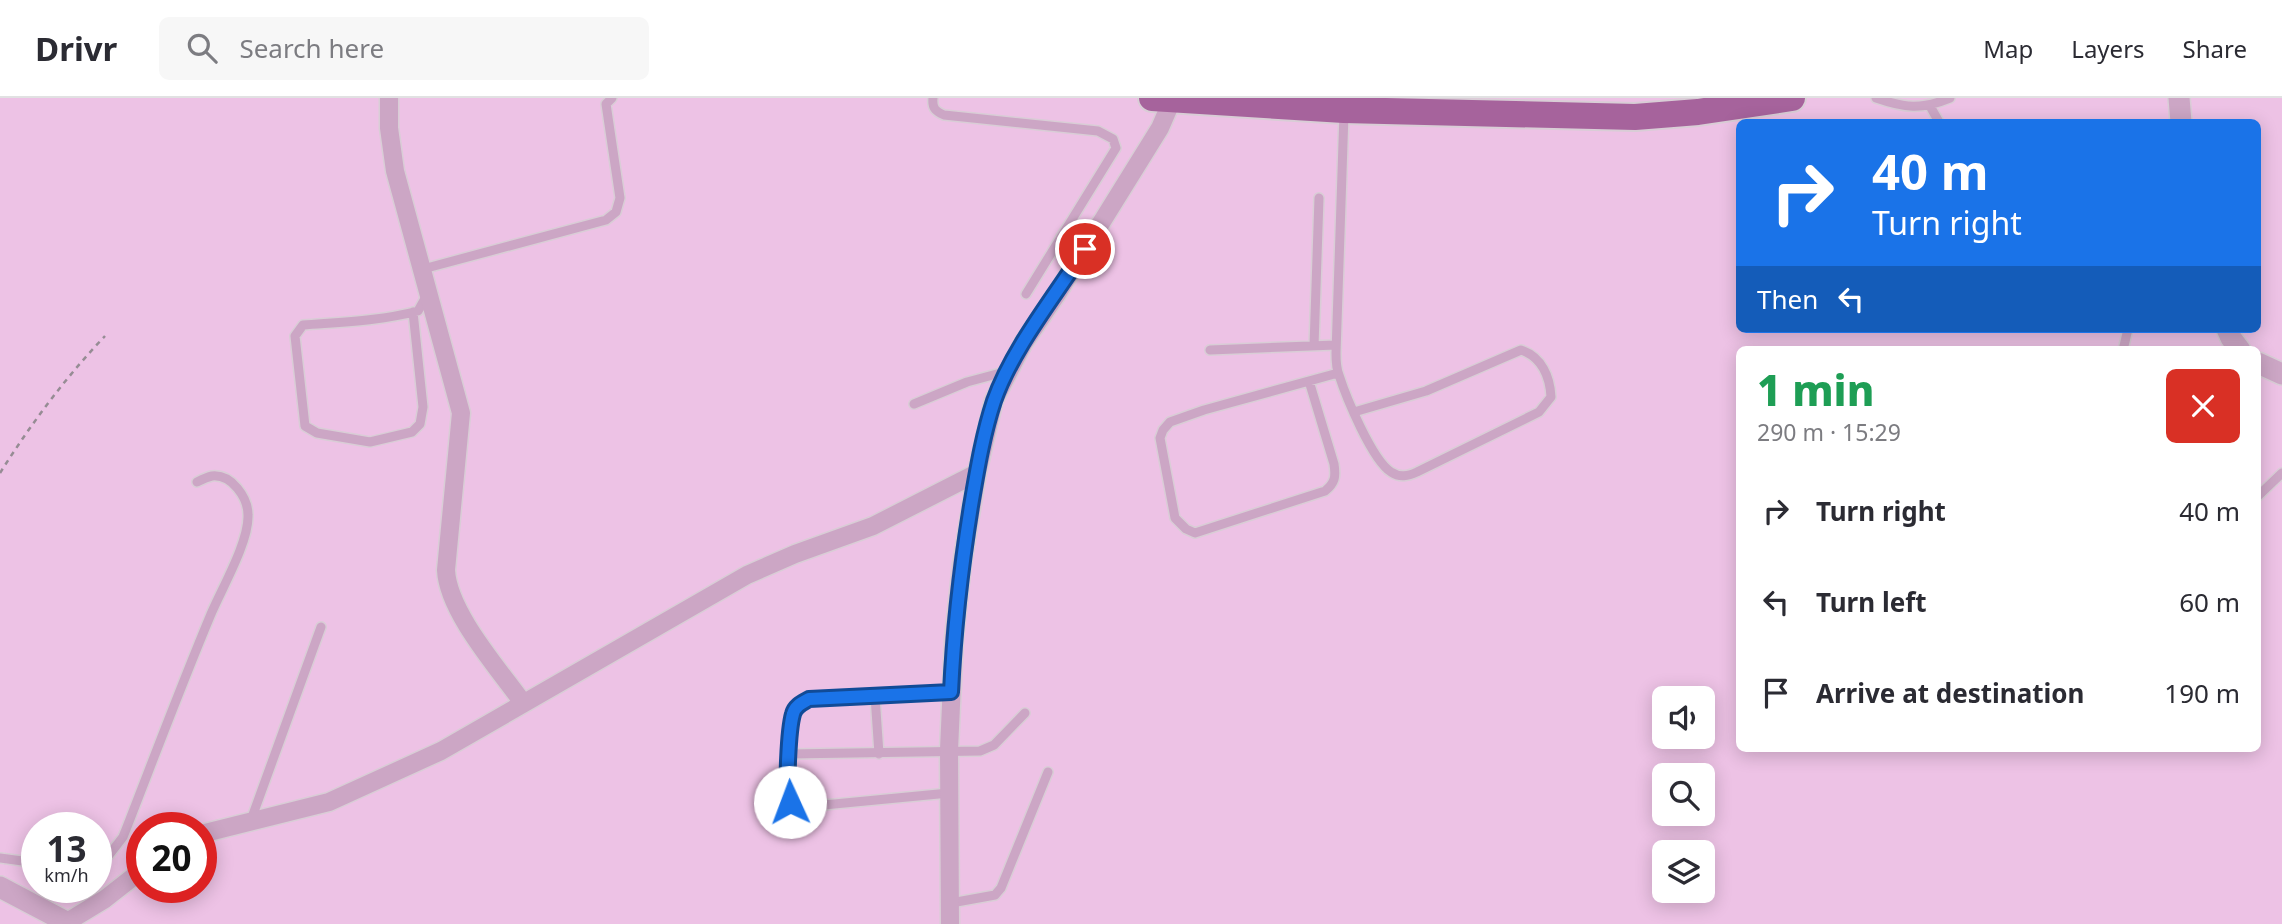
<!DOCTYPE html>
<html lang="en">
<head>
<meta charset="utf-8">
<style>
  :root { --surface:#fff; --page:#f7f7f7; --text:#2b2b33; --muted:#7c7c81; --line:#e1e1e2 }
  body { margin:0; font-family:"Noto Sans",sans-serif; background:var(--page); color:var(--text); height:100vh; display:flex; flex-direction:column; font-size:26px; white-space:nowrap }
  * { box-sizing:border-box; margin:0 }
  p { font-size:23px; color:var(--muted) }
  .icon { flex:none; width:38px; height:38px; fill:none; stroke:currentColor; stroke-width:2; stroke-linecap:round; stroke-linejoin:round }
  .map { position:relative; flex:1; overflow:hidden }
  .sheet { position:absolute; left:1736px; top:248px; width:525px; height:406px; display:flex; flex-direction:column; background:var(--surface); border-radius:10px; box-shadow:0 4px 18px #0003 }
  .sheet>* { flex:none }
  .banner { position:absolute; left:1736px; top:21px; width:525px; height:214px; border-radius:10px; box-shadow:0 4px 18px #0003; background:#1a73e8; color:#fff; overflow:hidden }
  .controls { position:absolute; left:1652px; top:588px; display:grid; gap:14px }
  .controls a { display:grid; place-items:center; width:63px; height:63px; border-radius:10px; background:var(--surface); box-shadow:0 4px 18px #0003; font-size:35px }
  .speed { position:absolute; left:21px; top:714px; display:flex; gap:14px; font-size:35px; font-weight:700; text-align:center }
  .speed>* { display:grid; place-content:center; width:91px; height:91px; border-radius:50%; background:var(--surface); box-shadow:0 4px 18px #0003; line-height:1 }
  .speed small { font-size:18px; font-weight:400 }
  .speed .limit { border:10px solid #d22; background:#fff; color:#111 }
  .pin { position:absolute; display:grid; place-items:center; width:60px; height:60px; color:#fff; margin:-30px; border:4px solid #fff; border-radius:50%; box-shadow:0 2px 7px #0007 }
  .me { position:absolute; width:77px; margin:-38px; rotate:358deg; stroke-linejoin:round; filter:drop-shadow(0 0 5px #0008) }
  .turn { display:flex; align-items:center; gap:24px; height:147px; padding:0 21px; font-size:32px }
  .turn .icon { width:91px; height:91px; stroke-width:2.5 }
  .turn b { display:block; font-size:49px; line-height:60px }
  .then { display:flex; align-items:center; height:66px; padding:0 21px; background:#0003; gap:14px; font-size:26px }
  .round { display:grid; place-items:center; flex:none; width:74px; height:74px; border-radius:10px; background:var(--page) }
  .head { display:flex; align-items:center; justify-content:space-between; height:119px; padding:0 21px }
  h1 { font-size:42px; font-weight:800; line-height:52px; color:#1e9e55 }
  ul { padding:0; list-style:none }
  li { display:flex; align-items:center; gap:21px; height:91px; padding:0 21px }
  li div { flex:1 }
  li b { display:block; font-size:26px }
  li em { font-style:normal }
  header { display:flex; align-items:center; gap:42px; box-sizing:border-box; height:98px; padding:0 35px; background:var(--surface); border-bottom:2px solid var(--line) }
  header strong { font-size:33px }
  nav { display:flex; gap:38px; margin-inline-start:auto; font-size:24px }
  .search { width:490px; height:63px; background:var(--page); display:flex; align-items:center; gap:18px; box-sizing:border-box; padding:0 24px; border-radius:10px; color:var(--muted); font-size:26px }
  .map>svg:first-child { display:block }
</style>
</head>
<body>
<header>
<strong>Drivr</strong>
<div class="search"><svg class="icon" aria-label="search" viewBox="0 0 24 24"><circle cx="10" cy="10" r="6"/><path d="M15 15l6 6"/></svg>Search here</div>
<nav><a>Map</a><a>Layers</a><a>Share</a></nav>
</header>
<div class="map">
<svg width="2282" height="826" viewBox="0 0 2282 826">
  <rect width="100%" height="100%" fill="#fdf0fa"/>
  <path fill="#edc2e5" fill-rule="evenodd" d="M 0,0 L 2282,0 L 2282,826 L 0,826 ZM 1740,24 L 2258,24 L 2258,231 L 1740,231 ZM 1740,252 L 2258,252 L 2258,651 L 1740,651 ZM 1664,600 L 1703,600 L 1703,639 L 1664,639 ZM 1664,677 L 1703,677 L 1703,716 L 1664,716 ZM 37,730 L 96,730 L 96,789 L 37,789 ZM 142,730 L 201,730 L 201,789 L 142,789 ZM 1664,754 L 1703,754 L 1703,793 L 1664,793 Z"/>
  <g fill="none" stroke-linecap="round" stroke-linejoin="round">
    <defs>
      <path id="service" d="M 933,0 C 932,10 935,13 944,17 L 1098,33 L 1113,41 L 1116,50 L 1026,196
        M 1876,0 C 1905,10 1921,12 1950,0
        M 1930,8 L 1939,24
        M 1344,15 L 1336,255 C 1336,262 1336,270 1339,277 C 1346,299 1372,362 1391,374 C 1400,380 1408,378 1417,374 L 1539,314 L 1551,299 C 1550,279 1542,259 1521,252 L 1426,293 L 1354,314
        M 423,171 L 606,122 L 616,114 L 620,100 L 606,6 L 612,0
        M 413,214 L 423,309 L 420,326 L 412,334 L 370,344 L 317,335 L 305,328 L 295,238 L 303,227 C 341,224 380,223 418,213 L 427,197
        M 1314,248 L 1319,100
        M 1210,252 L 1336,247
        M 2123,252 L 2128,231
        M 1309,283 L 1334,366 C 1336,379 1335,385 1325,393 L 1195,435 L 1186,431 L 1175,420 L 1160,340 L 1163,332 L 1170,324 L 1204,312 L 1338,275
        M 914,306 L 967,284 L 1008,273
        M 2258,398 L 2282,375
        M 875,598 L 879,656
        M 789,656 L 980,653 L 994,647 L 1025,615
        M 949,695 L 803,709 L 790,704 L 787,697 L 793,613 L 798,607 L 809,601 L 951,594
        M 251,722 L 321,529
        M 0,760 L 37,765
        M 96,765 L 109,757 L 123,739 C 152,665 180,590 211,516 C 222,490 249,444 248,417 C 248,400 232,376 212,378 C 207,379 201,382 197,384
        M 951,805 L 995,797 L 1001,790 L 1048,674"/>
      <path id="minor" d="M 389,0 L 389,30 L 395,73 L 461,315 L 446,472 C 448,514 498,570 523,605
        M 201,736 L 329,704 L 441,653 L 747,477 L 795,456 L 873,428 L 977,375
        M 64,826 L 105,801 L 142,772
        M 950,826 L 949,652 L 954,540 L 962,466 L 977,375 L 994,302 L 1023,246 L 1057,196 L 1160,30 L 1173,0"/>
      <path id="tertiary" d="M 2179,0 L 2181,24
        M 2227,231 L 2231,240 L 2240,252
        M 2258,265 L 2282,276
        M 0,789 L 70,826"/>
      <path id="primary" d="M 1152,0 L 1344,12 L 1635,19 L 1698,14 L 1792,0"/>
    </defs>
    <use href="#service" stroke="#d9cdd6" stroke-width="12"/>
    <use href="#minor" stroke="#d9cdd6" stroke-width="21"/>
    <use href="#tertiary" stroke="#d9cdd6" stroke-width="24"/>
    <use href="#primary" stroke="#d9cdd6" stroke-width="30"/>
    <path stroke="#968c94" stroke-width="2.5" stroke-dasharray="5 5" stroke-linecap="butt" d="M 0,375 C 31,326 65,280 105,238"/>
    <use href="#service" stroke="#cca6c5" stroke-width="9"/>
    <use href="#minor" stroke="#cca6c5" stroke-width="18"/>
    <use href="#tertiary" stroke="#cca6c5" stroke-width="21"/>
    <use href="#primary" stroke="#a6639c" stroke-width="26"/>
  </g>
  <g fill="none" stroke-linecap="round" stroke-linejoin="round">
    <defs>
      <path id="route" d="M 790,704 C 785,691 789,630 793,616 C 795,608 802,605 809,601 L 951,594 C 954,531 961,470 971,408 C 977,373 983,336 994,303 C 1012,251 1055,198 1085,151"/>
    </defs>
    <use href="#route" stroke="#114b97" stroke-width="18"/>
    <use href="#route" stroke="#1a73e8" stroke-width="12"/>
  </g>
</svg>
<div class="controls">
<a><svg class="icon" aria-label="sound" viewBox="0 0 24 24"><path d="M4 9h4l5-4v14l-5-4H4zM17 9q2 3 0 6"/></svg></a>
<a><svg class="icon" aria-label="search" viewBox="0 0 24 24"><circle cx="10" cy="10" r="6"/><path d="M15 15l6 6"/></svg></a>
<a><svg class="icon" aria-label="layers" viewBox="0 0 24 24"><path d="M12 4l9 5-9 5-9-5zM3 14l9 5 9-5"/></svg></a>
</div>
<div class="speed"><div>13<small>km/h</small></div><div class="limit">20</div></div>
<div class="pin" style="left:1085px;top:151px;background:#d93025"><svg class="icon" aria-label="arrive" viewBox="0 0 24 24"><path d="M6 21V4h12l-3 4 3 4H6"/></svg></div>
<svg class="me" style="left:790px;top:704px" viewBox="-20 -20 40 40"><circle r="19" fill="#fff"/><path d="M0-13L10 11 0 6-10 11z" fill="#1a73e8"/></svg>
<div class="banner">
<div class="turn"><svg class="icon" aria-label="right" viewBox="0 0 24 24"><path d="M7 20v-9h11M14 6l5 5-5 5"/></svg><div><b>40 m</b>Turn right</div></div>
<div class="then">Then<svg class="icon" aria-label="left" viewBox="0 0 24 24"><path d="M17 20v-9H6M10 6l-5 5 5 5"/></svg></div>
</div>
<section class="sheet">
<div class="head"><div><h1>1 min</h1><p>290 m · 15:29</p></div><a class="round" style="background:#d93025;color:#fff"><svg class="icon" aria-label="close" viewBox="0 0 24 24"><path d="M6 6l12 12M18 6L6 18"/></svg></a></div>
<ul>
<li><svg class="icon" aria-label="right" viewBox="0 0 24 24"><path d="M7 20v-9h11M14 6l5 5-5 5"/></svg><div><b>Turn right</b></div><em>40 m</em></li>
<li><svg class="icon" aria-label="left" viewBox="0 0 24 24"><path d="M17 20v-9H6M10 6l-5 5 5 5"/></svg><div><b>Turn left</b></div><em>60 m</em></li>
<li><svg class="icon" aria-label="arrive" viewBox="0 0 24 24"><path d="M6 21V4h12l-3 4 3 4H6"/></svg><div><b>Arrive at destination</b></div><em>190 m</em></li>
</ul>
</section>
</div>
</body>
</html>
